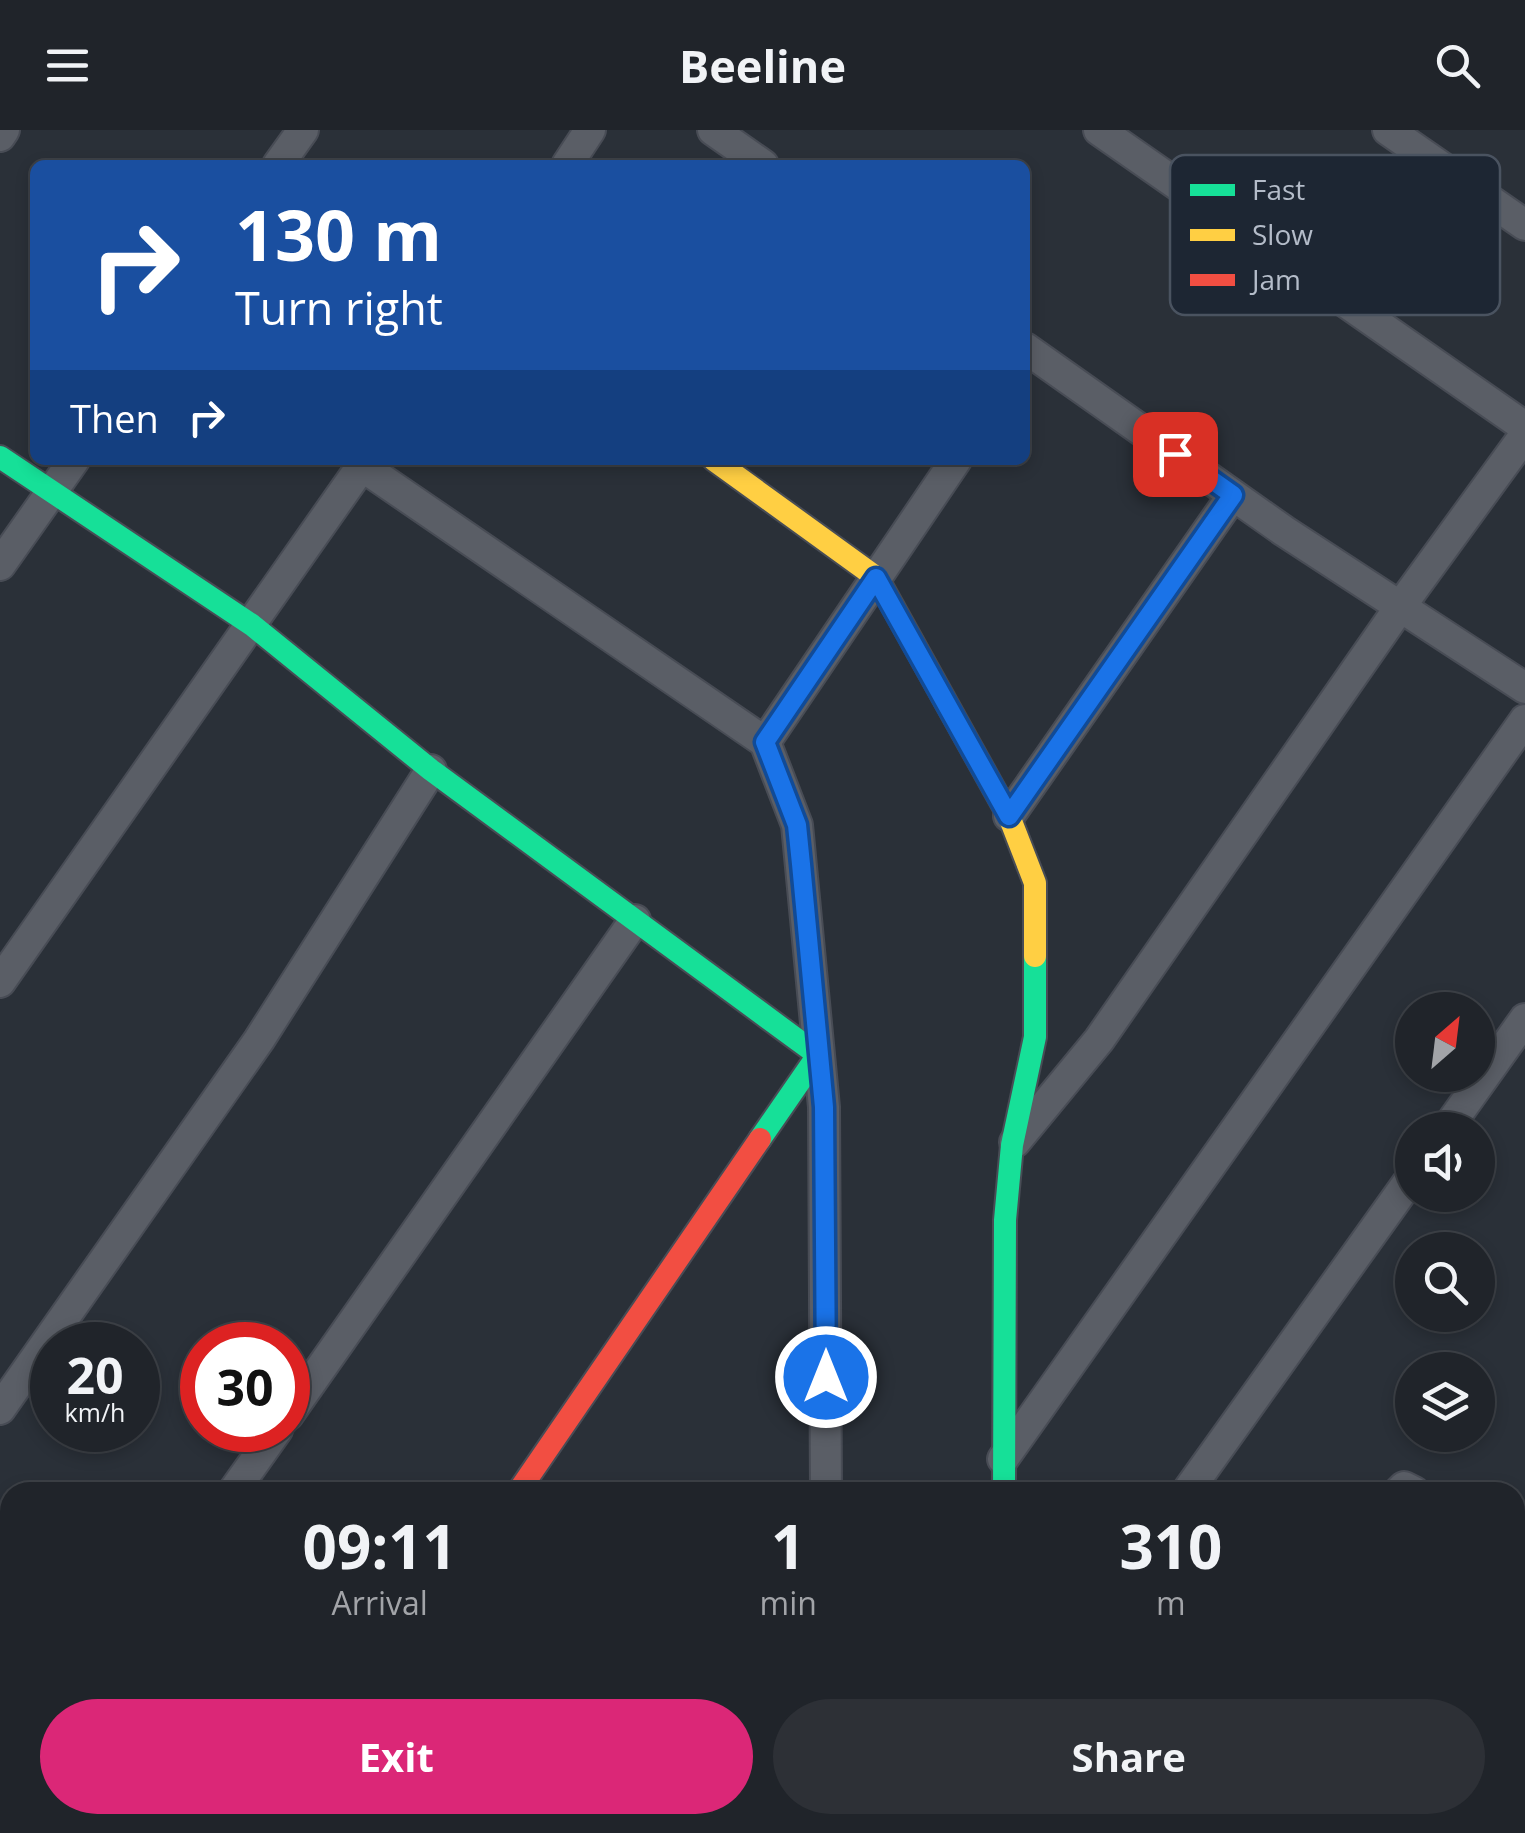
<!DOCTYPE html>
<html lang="en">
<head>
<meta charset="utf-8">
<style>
  :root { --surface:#20242a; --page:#2d3036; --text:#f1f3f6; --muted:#a2a4a8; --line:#3d4147; --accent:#db2777 }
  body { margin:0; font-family:"Open Sans",sans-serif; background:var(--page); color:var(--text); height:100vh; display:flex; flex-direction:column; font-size:38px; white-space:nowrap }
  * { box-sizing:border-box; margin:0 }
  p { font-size:32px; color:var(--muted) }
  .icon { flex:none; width:55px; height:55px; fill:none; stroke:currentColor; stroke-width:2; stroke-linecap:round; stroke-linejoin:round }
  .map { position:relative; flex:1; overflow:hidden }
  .drawer { position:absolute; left:0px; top:1352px; width:1525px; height:352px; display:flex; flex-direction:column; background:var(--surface); border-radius:30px 30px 0 0; box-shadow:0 5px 15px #0003,0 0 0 2px var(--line) }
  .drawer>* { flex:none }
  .guide { position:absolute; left:30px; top:30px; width:1000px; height:305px; border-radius:15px; box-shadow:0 5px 15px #0003,0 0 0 2px var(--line); background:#1a4fa0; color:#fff; overflow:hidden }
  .needle { width:65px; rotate:28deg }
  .tools { position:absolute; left:1395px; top:862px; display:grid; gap:20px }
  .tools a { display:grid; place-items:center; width:100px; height:100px; border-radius:50%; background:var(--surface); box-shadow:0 5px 15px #0003,0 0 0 2px var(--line); font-size:50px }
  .speed { position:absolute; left:30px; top:1192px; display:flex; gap:20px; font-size:50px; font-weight:700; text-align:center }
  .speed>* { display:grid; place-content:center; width:130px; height:130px; border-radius:50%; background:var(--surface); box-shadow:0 5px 15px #0003,0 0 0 2px var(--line); line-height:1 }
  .speed small { font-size:25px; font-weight:400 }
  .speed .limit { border:15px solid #d22; background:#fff; color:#111 }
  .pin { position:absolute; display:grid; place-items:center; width:85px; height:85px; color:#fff; margin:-42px; border-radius:20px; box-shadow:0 5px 15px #0006 }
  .me { position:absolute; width:110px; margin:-55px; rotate:0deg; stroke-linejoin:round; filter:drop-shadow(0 0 8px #0008) }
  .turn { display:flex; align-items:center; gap:35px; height:210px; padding:0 40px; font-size:45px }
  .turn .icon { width:130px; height:130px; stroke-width:2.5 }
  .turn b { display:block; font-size:70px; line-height:85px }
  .then { display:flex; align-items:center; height:95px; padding:0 40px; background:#0003; gap:20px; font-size:38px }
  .eta { display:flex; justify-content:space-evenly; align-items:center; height:170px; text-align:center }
  .eta b { font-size:60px; font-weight:700; line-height:70px }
  .cta { display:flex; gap:20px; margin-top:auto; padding:20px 40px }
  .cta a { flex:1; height:115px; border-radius:60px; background:var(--accent); color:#fff; font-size:40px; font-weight:700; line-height:115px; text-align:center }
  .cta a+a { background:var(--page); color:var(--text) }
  header { display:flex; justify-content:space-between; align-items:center; height:130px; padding:0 40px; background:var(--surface); font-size:45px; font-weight:700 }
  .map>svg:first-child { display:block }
</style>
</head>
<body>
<header><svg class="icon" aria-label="menu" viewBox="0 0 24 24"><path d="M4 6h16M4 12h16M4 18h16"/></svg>Beeline<svg class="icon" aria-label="search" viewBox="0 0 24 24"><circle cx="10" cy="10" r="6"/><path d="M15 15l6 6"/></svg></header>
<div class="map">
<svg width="1525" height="1703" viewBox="0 0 1525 1703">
  <rect width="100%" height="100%" fill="#2a3038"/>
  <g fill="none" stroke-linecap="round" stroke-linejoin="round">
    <defs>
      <path id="street" d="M 713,0 L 763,35
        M 1099,0 L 1525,297
        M 1388,0 L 1525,95
        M 0,6 L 4,0
        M 278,35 L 303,0
        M 567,35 L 590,0
        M 1025,218 L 1284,401 L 1525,558
        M 362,336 L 765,612
        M 0,435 L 74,330
        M 1009,686 L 1233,365
        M 0,852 L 366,330
        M 1446,1000 L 1525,889
        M 1015,1012 L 1099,910 L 1400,477 L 1525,305
        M 0,1279 L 259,910 L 431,640
        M 288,1285 L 635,790
        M 1003,1329 L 1525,590
        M 233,1362 L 277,1300
        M 826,1362 L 824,977 L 797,695 L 765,612 L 956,330
        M 1187,1362 L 1412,1047
        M 1399,1362 L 1404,1357 L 1414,1362
        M 1515,1419 L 1525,1425
        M 1515,1478 L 1525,1463
        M 0,1675 L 10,1680
        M 40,1695 L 55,1703
        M 284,1703 L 290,1695
        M 792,1703 L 793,1695
        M 1006,1703 L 1007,1695
        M 1143,1703 L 1149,1695
        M 1360,1703 L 1366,1695"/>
      <path id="fast" d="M 0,327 L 252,495 L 431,640 L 818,925 L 760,1009
        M 1004,1362 L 1005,1090 L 1012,1015 L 1035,907 L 1035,826"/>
      <path id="slow" d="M 714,330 L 877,448 L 1009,686 L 1035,753 L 1035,826"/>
      <path id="jam" d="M 518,1362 L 760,1009"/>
    </defs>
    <use href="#street" stroke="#484c55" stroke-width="34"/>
    <use href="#fast" stroke="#484c55" stroke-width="26"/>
    <use href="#slow" stroke="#484c55" stroke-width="26"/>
    <use href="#jam" stroke="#484c55" stroke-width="26"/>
    <use href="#street" stroke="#5a5e66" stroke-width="30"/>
    <use href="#fast" stroke="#16e098" stroke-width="22"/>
    <use href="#slow" stroke="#ffcf43" stroke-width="22"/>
    <use href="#jam" stroke="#f24e42" stroke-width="22"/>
  </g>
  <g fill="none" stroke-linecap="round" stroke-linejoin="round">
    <defs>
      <path id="route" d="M 826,1247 L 824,977 L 801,734 L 797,695 L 765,612 L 876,448 L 1009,686 L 1233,365 L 1175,324"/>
    </defs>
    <use href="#route" stroke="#114b97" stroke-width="25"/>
    <use href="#route" stroke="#1a73e8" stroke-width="18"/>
  </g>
  <rect x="1170" y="25" width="330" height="160" rx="15" fill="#1d2633" stroke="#4a5360" stroke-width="2.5"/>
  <rect x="1190" y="54" width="45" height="12" fill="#16e098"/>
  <rect x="1190" y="99" width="45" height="12" fill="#ffcf43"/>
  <rect x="1190" y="144" width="45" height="12" fill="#f24e42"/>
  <g font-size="28" fill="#b4bcc9">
    <text x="1252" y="70">Fast</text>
    <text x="1252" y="115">Slow</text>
    <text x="1252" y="160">Jam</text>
  </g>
</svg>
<div class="tools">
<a><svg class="needle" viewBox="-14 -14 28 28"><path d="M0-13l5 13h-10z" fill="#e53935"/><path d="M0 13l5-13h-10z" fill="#a2a4a8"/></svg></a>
<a><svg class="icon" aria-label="sound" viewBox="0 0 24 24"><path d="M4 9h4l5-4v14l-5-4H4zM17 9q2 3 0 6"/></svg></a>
<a><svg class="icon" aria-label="search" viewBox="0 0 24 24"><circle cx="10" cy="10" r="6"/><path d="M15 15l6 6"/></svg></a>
<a><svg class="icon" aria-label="layers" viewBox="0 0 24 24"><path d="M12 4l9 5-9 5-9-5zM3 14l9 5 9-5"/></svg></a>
</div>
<div class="speed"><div>20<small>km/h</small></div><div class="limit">30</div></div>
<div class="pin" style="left:1175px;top:324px;background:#d93025"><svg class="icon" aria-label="arrive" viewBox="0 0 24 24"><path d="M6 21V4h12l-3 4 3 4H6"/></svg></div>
<svg class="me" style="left:826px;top:1247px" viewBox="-20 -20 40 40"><circle r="17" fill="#1a73e8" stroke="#fff" stroke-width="3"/><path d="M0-11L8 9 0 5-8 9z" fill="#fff"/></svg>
<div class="guide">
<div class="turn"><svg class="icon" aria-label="right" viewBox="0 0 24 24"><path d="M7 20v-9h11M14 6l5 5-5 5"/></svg><div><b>130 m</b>Turn right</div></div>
<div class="then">Then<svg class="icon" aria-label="right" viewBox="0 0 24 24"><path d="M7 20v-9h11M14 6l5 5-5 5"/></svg></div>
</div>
<section class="drawer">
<div class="eta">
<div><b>09:11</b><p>Arrival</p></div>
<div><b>1</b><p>min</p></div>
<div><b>310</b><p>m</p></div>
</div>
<div class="cta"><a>Exit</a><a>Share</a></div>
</section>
</div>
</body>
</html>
